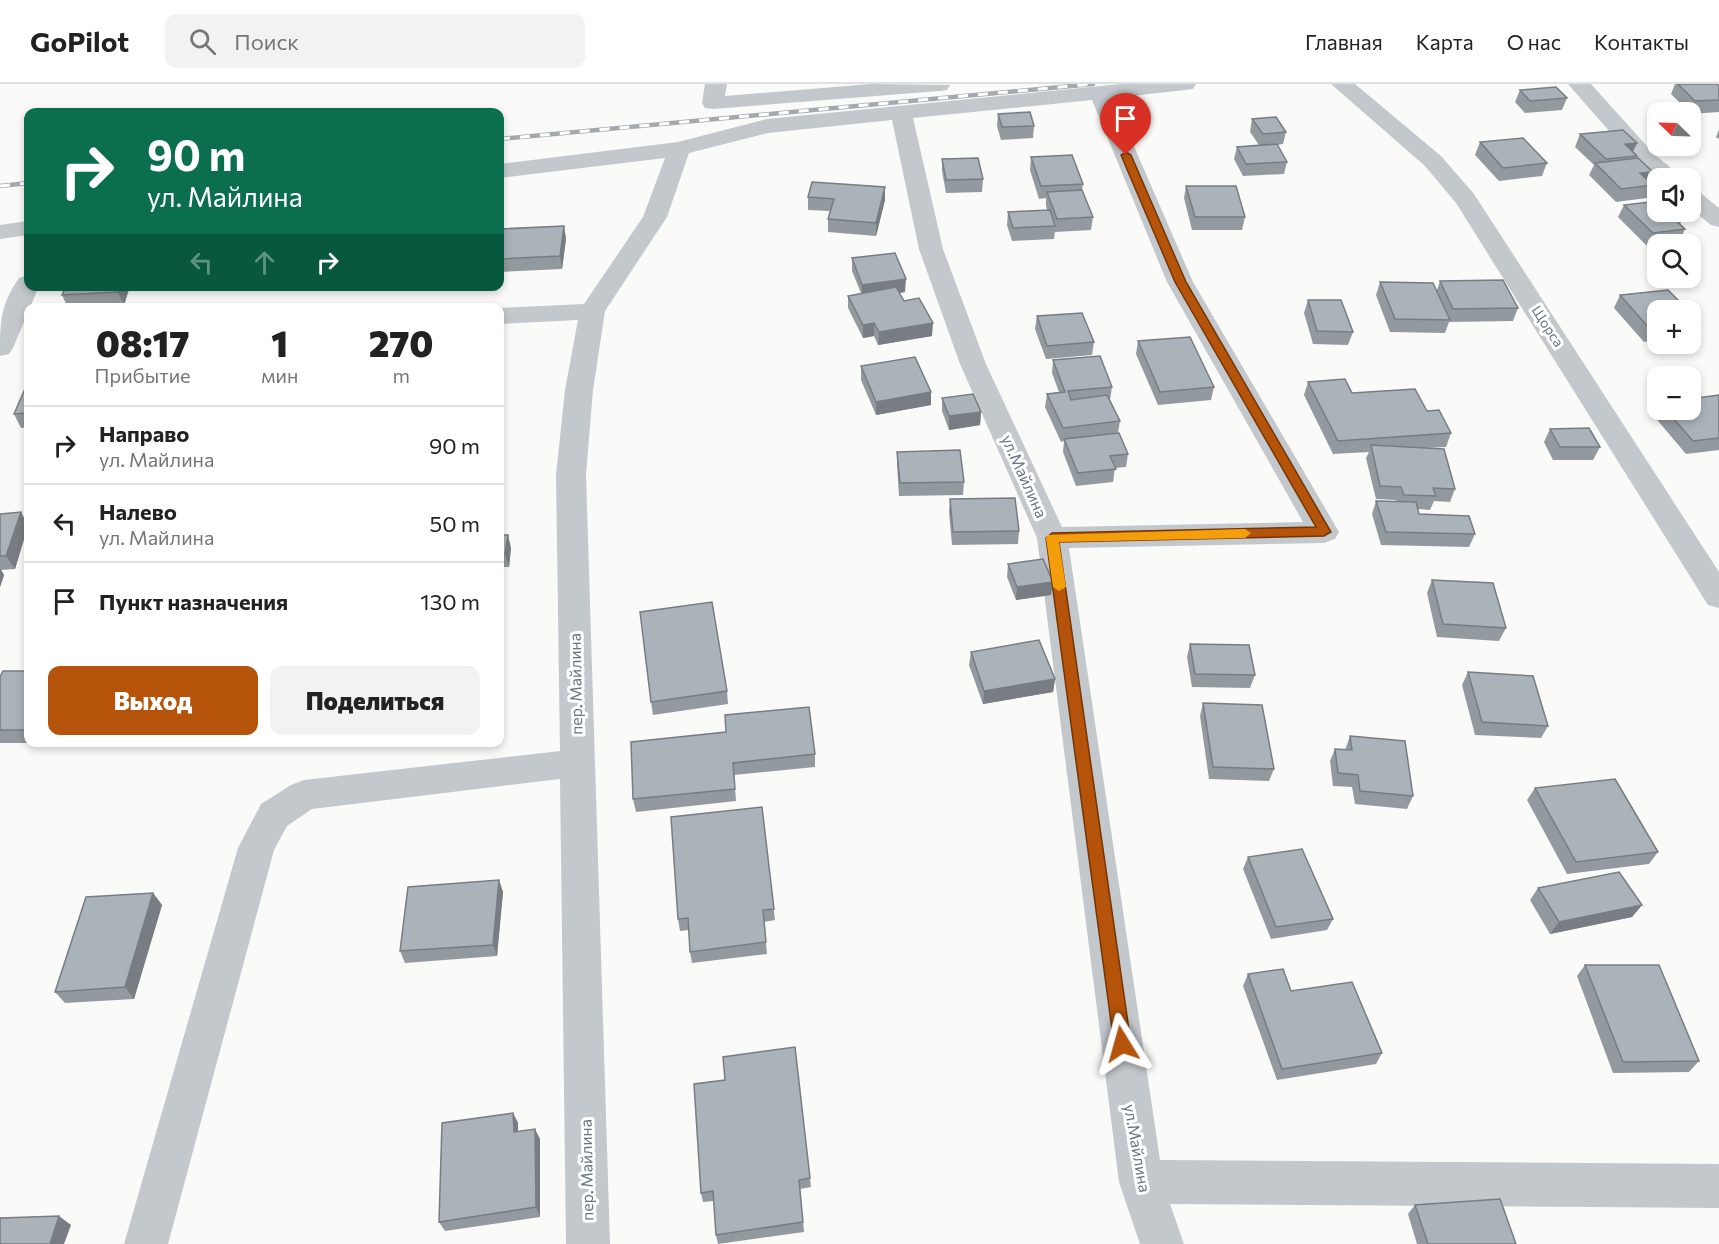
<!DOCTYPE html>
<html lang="ru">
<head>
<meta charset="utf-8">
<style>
  :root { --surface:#fff; --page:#f2f2f2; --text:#222; --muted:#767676; --line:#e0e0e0; --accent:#b45309 }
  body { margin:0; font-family:Commissioner,sans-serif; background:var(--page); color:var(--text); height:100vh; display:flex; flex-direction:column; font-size:22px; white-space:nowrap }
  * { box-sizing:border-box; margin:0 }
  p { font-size:20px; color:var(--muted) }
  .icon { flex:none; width:33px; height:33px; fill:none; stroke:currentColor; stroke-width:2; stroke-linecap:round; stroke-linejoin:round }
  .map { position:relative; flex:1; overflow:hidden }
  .details { position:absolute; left:24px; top:219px; width:480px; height:444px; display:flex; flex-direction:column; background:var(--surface); border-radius:12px; box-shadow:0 3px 9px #0003 }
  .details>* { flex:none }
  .top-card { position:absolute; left:24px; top:24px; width:480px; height:183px; border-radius:12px; box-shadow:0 3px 9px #0003; background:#0b6e4f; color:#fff; overflow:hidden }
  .needle { width:39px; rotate:293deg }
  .buttons { position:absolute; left:1647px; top:18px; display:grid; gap:12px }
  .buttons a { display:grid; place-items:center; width:54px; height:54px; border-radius:12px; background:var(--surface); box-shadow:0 3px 9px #0003; font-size:30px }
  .pin { position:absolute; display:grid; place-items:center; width:51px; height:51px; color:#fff; margin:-62px -26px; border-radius:50% 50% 50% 0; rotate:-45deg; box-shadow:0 0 6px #0007 }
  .pin .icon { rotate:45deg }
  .me { position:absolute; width:66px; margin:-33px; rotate:352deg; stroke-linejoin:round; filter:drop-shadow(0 0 4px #0008) }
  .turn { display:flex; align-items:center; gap:21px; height:126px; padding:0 24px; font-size:27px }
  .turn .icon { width:78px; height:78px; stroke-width:2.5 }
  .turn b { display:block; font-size:42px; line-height:51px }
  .lanes { display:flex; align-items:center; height:57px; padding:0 24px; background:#0003; justify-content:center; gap:30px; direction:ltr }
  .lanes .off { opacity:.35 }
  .eta { display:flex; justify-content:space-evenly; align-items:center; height:102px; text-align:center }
  .eta b { font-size:36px; font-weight:800; line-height:42px }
  .primary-button { display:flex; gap:12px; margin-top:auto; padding:12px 24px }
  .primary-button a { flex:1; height:69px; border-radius:12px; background:var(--accent); color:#fff; font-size:24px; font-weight:800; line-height:69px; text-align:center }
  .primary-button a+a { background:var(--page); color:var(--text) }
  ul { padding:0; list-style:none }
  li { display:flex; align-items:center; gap:18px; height:78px; padding:0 24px; border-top:2px solid var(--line) }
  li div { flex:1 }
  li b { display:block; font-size:22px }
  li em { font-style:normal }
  header { display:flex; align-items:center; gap:36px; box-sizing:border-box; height:84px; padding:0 30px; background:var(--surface); border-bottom:2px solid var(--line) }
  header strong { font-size:28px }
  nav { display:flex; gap:33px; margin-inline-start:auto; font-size:21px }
  .search { width:420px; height:54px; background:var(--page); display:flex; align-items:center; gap:15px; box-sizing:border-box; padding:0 21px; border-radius:12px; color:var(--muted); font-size:22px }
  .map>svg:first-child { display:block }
</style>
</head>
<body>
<header>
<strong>GoPilot</strong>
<div class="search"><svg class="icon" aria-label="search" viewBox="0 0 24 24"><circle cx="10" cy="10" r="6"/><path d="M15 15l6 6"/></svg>Поиск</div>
<nav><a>Главная</a><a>Карта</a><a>О нас</a><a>Контакты</a></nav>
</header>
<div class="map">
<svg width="1719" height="1160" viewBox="0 0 1719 1160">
  <rect width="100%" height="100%" fill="#fafaf8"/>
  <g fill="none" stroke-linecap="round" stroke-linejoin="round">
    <path fill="#c3c8cc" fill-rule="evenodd" d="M 705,0 L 727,0 L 725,12 L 871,0 L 950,1 L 947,6 L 939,7 L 713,25 L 705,24 L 702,19 Z
      M 1121,0 L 1196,0 L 1193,5 L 1185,6 L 1113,14 L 1193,198 L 1339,448 L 1335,455 L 1324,459 L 1069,464 L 1160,1076 L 1719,1080 L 1719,1124 L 1170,1120 L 1184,1160 L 1140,1160 L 1119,1098 L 1037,454 L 960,280 L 919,165 L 892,36 L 768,49 L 689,69 L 667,133 L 605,227 L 593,306 L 586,391 L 610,1160 L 566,1160 L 560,695 L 312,725 L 287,742 L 274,766 L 168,1160 L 124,1160 L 238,764 L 261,720 L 291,701 L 304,696 L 560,667 L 556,391 L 565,306 L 578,236 L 500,240 L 500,224 L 584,220 L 643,133 L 665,74 L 500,94 L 500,80 L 678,58 L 767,35 ZM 1092,16 L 1167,198 L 1303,438 L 1062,443 L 986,280 L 943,165 L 913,34 Z
      M 1331,0 L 1355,0 L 1441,72 L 1474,110 L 1719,488 L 1719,524 L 1708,521 L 1456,119 L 1425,82 Z
      M 1568,0 L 1591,0 L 1654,70 L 1677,89 L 1680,94 L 1658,96 L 1638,80 Z
      M 1690,105 L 1698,107 L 1719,124 L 1719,143 L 1711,141 L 1690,124 Z
      M 28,137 L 28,151 L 0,155 L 0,141 Z
      M 28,191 L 28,202 L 39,202 L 13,264 L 9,270 L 0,272 C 0,240 0,221 19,194 Z"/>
    <defs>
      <path id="rail" d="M 500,55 L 1093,0
        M 0,102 L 28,99"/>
    </defs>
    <use href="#rail" stroke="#a2aab0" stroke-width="4.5"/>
    <use href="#rail" stroke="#fff" stroke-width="3" stroke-dasharray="10" stroke-linecap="butt"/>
  </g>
  <path fill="#929a9f" d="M 1675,0 L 1717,0 L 1719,2 L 1719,28 L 1690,30 L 1690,28 L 1689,28 L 1671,10 Z
    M 1520,6 L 1567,14 L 1562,26 L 1525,29 L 1515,18 Z
    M 998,30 L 1034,42 L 1033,54 L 1001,56 L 997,42 Z
    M 1252,35 L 1286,48 L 1283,60 L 1277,61 L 1287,78 L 1284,90 L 1243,92 L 1234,75 L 1237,63 L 1259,61 L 1250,48 Z
    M 1719,46 L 1719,55 L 1716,53 Z
    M 1580,50 L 1637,59 L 1633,68 L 1637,72 L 1636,74 L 1648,97 L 1653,101 L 1647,114 L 1616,118 L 1589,91 L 1594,81 L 1575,63 Z
    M 1480,58 L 1547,79 L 1542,92 L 1499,97 L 1475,71 Z
    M 1031,73 L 1083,100 L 1082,107 L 1093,133 L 1091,146 L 1055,148 L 1055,147 L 1054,155 L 1012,157 L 1007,141 L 1008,128 L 1047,126 L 1046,121 L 1046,114 L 1039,115 L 1030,86 Z
    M 942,75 L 983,95 L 982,108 L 946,109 L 942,87 Z
    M 1186,102 L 1245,133 L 1242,146 L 1192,146 L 1184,114 Z
    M 808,113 L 885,116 L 876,152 L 828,148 L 828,135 L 830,127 L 808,126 Z
    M 1624,121 L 1685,131 L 1680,140 L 1685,145 L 1679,158 L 1647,162 L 1618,133 Z
    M 564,142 L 566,155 L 562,185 L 500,188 L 500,145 Z
    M 852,174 L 905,208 L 900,209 L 904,217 L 932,252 L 878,261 L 874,252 L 863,254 L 848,224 L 848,212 L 861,209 L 852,187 Z
    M 1440,197 L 1518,224 L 1513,237 L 1449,238 L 1445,249 L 1390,248 L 1376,211 L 1380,198 L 1437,206 Z
    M 66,202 L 130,202 L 124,221 L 81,224 L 68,224 L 62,211 Z
    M 1620,211 L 1658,226 L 1658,256 L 1644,258 L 1614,224 Z
    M 1308,216 L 1353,248 L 1348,261 L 1313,260 L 1304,229 Z
    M 1690,229 L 1700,239 L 1693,252 L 1690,252 Z
    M 1037,232 L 1094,258 L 1092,271 L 1046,275 L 1035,245 Z
    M 1138,257 L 1214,303 L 1211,316 L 1158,321 L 1136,270 Z
    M 1053,276 L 1112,303 L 1110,316 L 1120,337 L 1118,349 L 1128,370 L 1126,383 L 1115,384 L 1113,398 L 1076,402 L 1063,368 L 1064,357 L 1061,358 L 1045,323 L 1047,310 L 1059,308 L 1052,289 Z
    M 861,282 L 931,321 L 876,331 L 861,296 Z
    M 28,298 L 28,343 L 21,344 L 14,330 Z
    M 1308,298 L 1427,327 L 1451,349 L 1446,363 L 1425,364 L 1455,405 L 1450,418 L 1434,417 L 1430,426 L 1418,425 L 1419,430 L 1475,450 L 1469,463 L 1381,461 L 1372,430 L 1376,417 L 1397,417 L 1396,416 L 1376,415 L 1366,374 L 1369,368 L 1333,370 L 1304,311 Z
    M 1719,311 L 1719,366 L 1686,370 L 1653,331 L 1658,323 L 1658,326 L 1690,326 Z
    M 942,314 L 981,328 L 980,341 L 949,346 L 942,327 Z
    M 1550,345 L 1600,363 L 1593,376 L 1553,376 L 1544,358 Z
    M 897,368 L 964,398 L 963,411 L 899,412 L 897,381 Z
    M 950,415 L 1019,447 L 1018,460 L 952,461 L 949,428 Z
    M 21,428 L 28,442 L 15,485 L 1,486 L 4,491 L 0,503 L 0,430 Z
    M 500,439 L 501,446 L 501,451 L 511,464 L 509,483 L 500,483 Z
    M 1008,480 L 1051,511 L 1016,516 L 1007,493 Z
    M 1432,496 L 1506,544 L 1499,557 L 1437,553 L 1427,509 Z
    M 1190,560 L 1255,591 L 1250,604 L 1192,603 L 1187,573 Z
    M 971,568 L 1055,595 L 1053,608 L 983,620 L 969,581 Z
    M 28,587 L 28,658 L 64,659 L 0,659 L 0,593 Z
    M 1468,588 L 1548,642 L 1541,654 L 1475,651 L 1462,601 Z
    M 727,607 L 728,620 L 653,631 L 651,618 Z
    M 1203,619 L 1274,685 L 1269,697 L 1209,695 L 1200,632 Z
    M 726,648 L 815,670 L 815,683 L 734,691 L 736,717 L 636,728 L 633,715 Z
    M 1350,652 L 1413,712 L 1407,725 L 1355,720 L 1352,703 L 1333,702 L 1330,677 L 1335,665 L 1345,666 Z
    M 1535,704 L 1658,768 L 1649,780 L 1567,790 L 1527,716 Z
    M 762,723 L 775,836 L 764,838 L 767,870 L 692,879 L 690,868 L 689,846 L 680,847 L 678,835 Z
    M 1248,773 L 1333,835 L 1327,846 L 1271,855 L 1243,785 Z
    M 499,796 L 503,808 L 497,872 L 405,879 L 400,867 Z
    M 1538,804 L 1642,821 L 1632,833 L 1550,850 L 1530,816 Z
    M 153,809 L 162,821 L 134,915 L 65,919 L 55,908 Z
    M 1585,881 L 1699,977 L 1689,988 L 1613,989 L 1577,892 Z
    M 1248,890 L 1382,969 L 1376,980 L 1277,996 L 1243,902 Z
    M 513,1029 L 518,1039 L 518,1047 L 540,1055 L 540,1133 L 445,1147 L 439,1138 Z
    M 810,1094 L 811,1103 L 800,1105 L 804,1148 L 718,1160 L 716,1151 L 714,1117 L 703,1118 L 701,1109 Z
    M 1415,1121 L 1516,1160 L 1417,1160 L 1408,1130 Z"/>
  <path fill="#777d82" d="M 1637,59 L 1631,71 L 1625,60 Z
    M 1653,88 L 1647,100 L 1640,89 Z
    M 885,103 L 885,116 L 876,152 L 876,139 Z
    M 564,142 L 566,155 L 562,185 L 560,172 Z
    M 906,195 L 905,208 L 862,214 L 862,201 Z
    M 120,202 L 130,202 L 124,221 L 118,208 Z
    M 874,239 L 874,252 L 863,254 L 863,241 Z
    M 933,239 L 932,252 L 878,261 L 879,248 Z
    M 931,308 L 931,321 L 876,331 L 876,318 Z
    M 981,328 L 980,341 L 949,346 L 949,332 Z
    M 21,428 L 28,442 L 15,485 L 6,472 Z
    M 500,439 L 501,446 L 500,461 Z
    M 508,451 L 511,464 L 509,483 L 505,470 Z
    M 0,484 L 4,491 L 0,503 Z
    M 1053,498 L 1051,511 L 1016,516 L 1017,503 Z
    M 1055,595 L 1053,608 L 983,620 L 984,607 Z
    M 499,796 L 503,808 L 497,872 L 493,861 Z
    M 153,809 L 162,821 L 134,915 L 125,903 Z
    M 1642,821 L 1632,833 L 1550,850 L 1559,838 Z
    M 513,1029 L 518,1039 L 518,1058 L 514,1048 Z
    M 535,1045 L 540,1055 L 540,1133 L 536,1123 Z
    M 59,1132 L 71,1141 L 64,1160 L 50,1160 Z"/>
  <path fill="#aab3b9" stroke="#777d82" stroke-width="1.5" d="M 1678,0 L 1717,0 L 1719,2 L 1719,16 L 1695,17 Z
    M 1556,3 L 1567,14 L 1530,17 L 1520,6 Z
    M 1030,28 L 1034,42 L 1002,43 L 998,30 Z
    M 1276,33 L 1286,48 L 1263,50 L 1252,35 Z
    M 1623,46 L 1637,59 L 1625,60 L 1637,72 L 1606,75 L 1580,50 Z
    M 1523,54 L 1547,79 L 1503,84 L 1480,58 Z
    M 1277,60 L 1287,78 L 1246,80 L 1237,63 Z
    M 1072,71 L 1083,100 L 1041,102 L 1031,73 Z
    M 978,74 L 983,95 L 946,96 L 942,75 Z
    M 1638,74 L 1653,88 L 1640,89 L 1653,101 L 1621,105 L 1595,79 Z
    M 812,98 L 885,103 L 876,139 L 828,135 L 834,115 L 808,113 Z
    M 1186,102 L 1236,102 L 1245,133 L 1195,133 Z
    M 1082,106 L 1093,133 L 1057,135 L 1047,108 Z
    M 1658,117 L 1658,128 L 1681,128 L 1685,131 L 1671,132 L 1685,145 L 1653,149 L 1624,121 Z
    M 1050,126 L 1055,142 L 1013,144 L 1008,128 Z
    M 564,142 L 560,172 L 500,175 L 500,145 Z
    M 895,169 L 906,195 L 862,201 L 852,174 Z
    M 1503,196 L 1518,224 L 1453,225 L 1440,197 Z
    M 1380,198 L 1433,199 L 1450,236 L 1395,235 Z
    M 66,202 L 120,202 L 118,208 L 62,211 Z
    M 896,203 L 904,217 L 919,214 L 933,239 L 879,248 L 874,239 L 863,241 L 848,212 Z
    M 1668,206 L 1688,226 L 1658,226 L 1658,244 L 1650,245 L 1620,211 Z
    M 1308,216 L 1341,216 L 1353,248 L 1317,247 Z
    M 1082,229 L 1094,258 L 1047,262 L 1037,232 Z
    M 1690,229 L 1700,239 L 1690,240 Z
    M 1190,253 L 1214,303 L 1160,308 L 1138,257 Z
    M 1100,272 L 1112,303 L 1068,307 L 1071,316 L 1107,311 L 1120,337 L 1063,344 L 1047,310 L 1065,308 L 1053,276 Z
    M 915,273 L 931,308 L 876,318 L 861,282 Z
    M 1345,295 L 1352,309 L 1415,305 L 1427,327 L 1439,326 L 1451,349 L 1338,357 L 1308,298 Z
    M 28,298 L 28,329 L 14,330 Z
    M 973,310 L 981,328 L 949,332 L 942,314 Z
    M 1719,311 L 1719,354 L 1693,357 L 1666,326 L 1690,326 L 1690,315 Z
    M 1589,344 L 1600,363 L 1560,363 L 1550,345 Z
    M 1119,349 L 1128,370 L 1110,372 L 1116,385 L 1078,389 L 1064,355 Z
    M 1371,361 L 1444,365 L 1455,405 L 1433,404 L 1436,412 L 1404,411 L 1401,403 L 1380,402 Z
    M 960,366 L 964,398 L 900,399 L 897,368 Z
    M 1015,414 L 1019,447 L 953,448 L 950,415 Z
    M 1376,417 L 1416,418 L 1419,430 L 1469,432 L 1475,450 L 1386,448 Z
    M 21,428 L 6,472 L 0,472 L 0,430 Z
    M 500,451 L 508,451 L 505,470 L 500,470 Z
    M 1043,475 L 1053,498 L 1017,503 L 1008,480 Z
    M 1432,496 L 1493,499 L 1506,544 L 1443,540 Z
    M 712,518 L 727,607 L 651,618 L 640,528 Z
    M 1039,556 L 1055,595 L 984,607 L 971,568 Z
    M 1190,560 L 1249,561 L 1255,591 L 1195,590 Z
    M 3,587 L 28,587 L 28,646 L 0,646 L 0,593 Z
    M 1468,588 L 1533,592 L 1548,642 L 1482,638 Z
    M 1203,619 L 1262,621 L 1274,685 L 1213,683 Z
    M 809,623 L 815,670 L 733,679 L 735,705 L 633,715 L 631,658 L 726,648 L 725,631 Z
    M 1350,652 L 1405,657 L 1413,712 L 1360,707 L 1358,691 L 1338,689 L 1335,665 L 1352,666 Z
    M 1615,695 L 1658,768 L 1576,778 L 1535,704 Z
    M 762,723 L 774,825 L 763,826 L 766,858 L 690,868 L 688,834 L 678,835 L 671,733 Z
    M 1302,765 L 1333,835 L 1276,843 L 1248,773 Z
    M 1619,788 L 1642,821 L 1559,838 L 1538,804 Z
    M 499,796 L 493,861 L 400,867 L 408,803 Z
    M 153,809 L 125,903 L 55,908 L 86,813 Z
    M 1585,881 L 1659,881 L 1699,977 L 1623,978 Z
    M 1283,885 L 1291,907 L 1352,898 L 1382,969 L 1282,985 L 1248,890 Z
    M 795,963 L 810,1094 L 799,1096 L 803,1138 L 716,1151 L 713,1107 L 701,1109 L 694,1000 L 725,996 L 723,973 Z
    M 513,1029 L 514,1048 L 535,1045 L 536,1123 L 439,1138 L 442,1039 Z
    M 1500,1115 L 1516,1160 L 1428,1160 L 1415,1121 Z
    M 59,1132 L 50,1160 L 0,1160 L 0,1134 Z"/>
  <path fill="#b45309" stroke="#753606" stroke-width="1.5" d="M 1126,68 L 1131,71 L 1186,198 L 1331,448 L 1324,452 L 1059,458 L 1131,960 L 1128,966 L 1122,968 L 1116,966 L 1114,960 L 1046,454 L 1052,449 L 1316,443 L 1175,198 L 1121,71 Z"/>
  <path fill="#f59e0b" d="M 1245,445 L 1251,449 L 1245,454 L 1059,458 L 1066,503 L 1059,507 L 1053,503 L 1046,454 L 1048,451 Z"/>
  <g text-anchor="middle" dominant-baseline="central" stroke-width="6" stroke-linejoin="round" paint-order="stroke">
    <g font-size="14" fill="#657683" stroke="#fff">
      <text transform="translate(1548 242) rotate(57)">Щорса</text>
    </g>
    <g font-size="16" fill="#657683" stroke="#fff">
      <text transform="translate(1025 392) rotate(66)">ул.Майлина</text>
      <text transform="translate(575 600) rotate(-91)">пер. Майлина</text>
      <text transform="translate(1138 1064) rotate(80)">ул.Майлина</text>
      <text transform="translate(586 1086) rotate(-91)">пер. Майлина</text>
    </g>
  </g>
</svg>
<div class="buttons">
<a><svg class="needle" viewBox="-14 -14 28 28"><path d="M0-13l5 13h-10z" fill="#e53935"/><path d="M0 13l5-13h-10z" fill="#767676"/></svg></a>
<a><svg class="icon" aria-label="sound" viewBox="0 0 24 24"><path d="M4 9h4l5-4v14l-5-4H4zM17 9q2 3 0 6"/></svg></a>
<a><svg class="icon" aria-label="search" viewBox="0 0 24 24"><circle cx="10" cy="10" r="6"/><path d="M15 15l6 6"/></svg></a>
<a>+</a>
<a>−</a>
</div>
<div class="pin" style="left:1126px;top:71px;background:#d93025"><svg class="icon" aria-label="arrive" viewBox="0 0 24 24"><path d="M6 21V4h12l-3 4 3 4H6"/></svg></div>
<svg class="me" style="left:1122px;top:960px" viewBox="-20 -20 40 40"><path d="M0-17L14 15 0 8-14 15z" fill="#b45309" stroke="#fff" stroke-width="4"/></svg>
<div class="top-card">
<div class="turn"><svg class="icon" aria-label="right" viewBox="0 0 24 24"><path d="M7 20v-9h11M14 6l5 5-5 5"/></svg><div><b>90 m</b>ул. Майлина</div></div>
<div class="lanes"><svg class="icon off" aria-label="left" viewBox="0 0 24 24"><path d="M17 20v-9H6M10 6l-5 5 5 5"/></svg><svg class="icon off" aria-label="ahead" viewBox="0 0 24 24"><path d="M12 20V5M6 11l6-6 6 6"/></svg><svg class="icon" aria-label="right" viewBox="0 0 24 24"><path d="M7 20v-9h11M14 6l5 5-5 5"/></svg></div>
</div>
<section class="details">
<div class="eta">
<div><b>08:17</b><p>Прибытие</p></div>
<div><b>1</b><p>мин</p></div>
<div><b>270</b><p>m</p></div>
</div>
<ul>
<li><svg class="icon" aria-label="right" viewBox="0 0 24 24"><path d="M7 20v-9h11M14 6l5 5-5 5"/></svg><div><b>Направо</b><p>ул. Майлина</p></div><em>90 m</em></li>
<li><svg class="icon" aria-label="left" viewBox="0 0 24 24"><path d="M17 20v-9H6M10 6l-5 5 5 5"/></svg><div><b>Налево</b><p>ул. Майлина</p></div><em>50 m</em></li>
<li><svg class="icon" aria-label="arrive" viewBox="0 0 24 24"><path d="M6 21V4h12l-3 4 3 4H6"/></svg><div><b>Пункт назначения</b></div><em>130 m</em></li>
</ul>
<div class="primary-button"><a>Выход</a><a>Поделиться</a></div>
</section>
</div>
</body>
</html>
